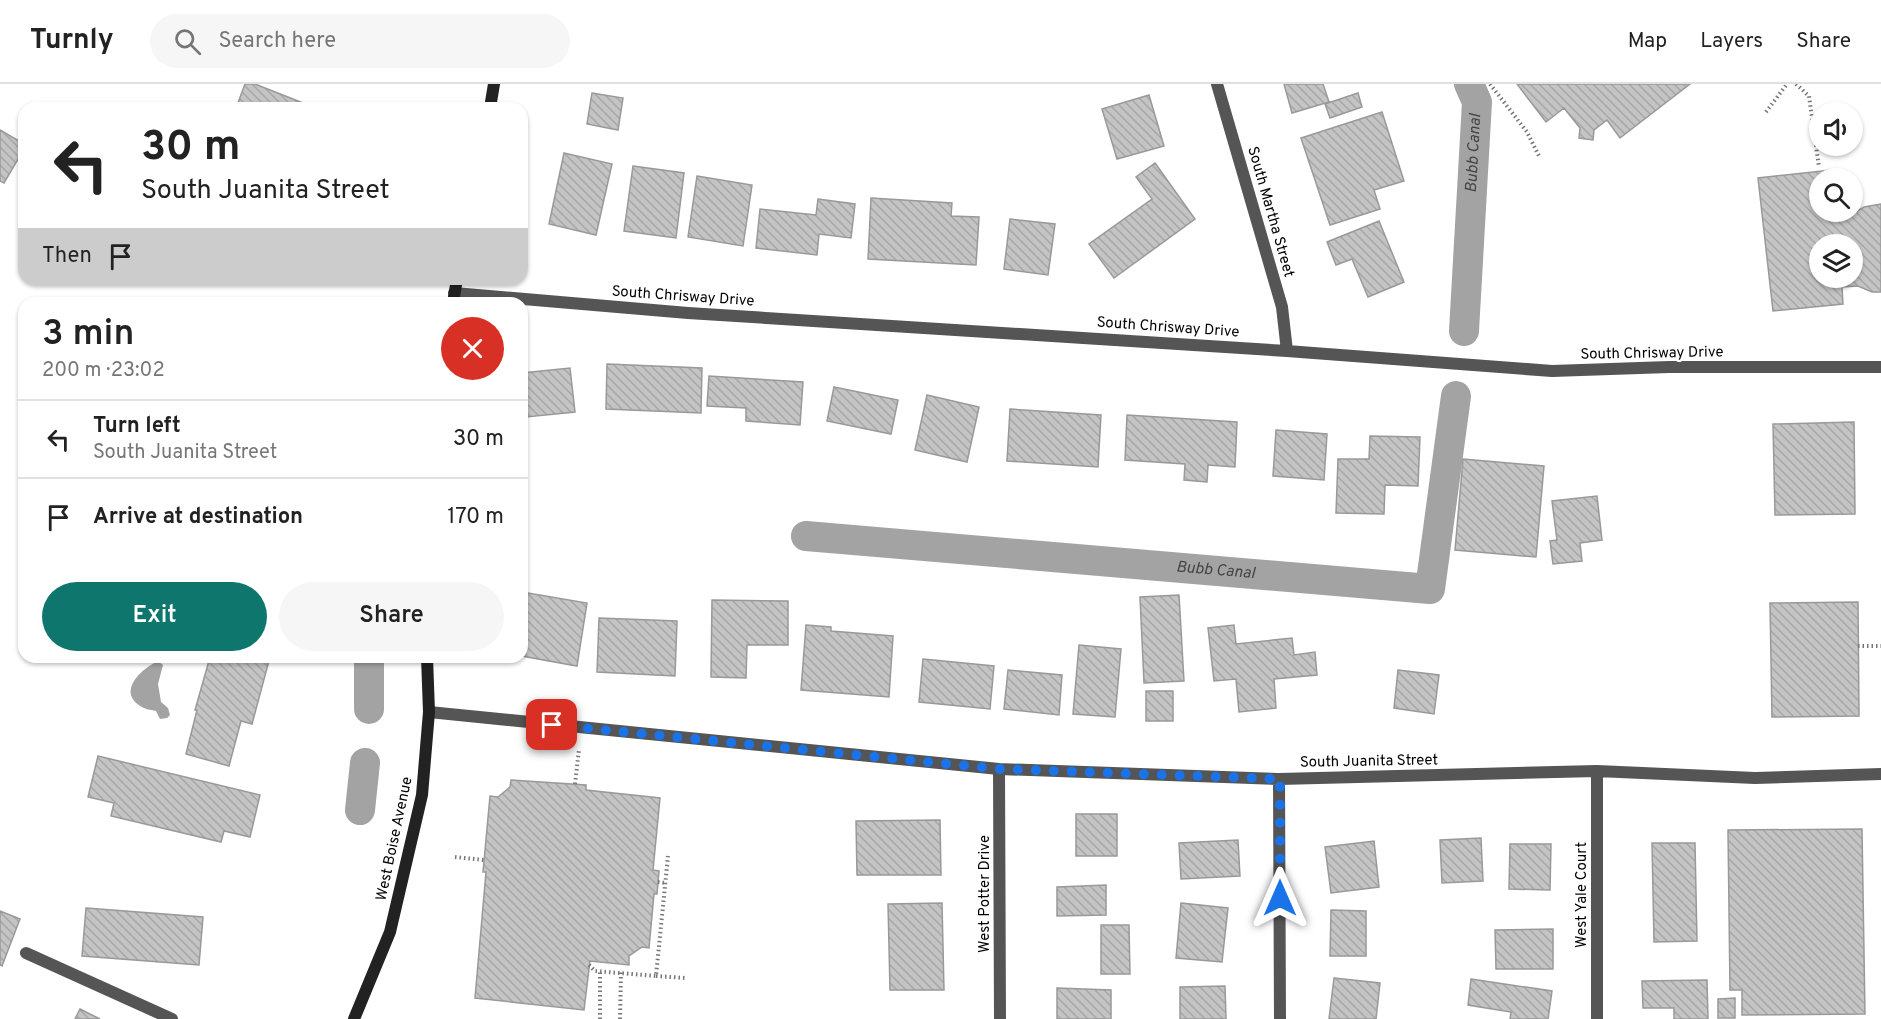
<!DOCTYPE html>
<html lang="en">
<head>
<meta charset="utf-8">
<style>
  :root { --surface:#fff; --page:#f6f6f6; --text:#222; --muted:#767676; --line:#e0e0e0; --accent:#0f766e }
  body { margin:0; font-family:Overpass,sans-serif; background:var(--page); color:var(--text); height:100vh; display:flex; flex-direction:column; font-size:22px; white-space:nowrap }
  * { box-sizing:border-box; margin:0 }
  p { font-size:20px; color:var(--muted) }
  .icon { flex:none; width:33px; height:33px; fill:none; stroke:currentColor; stroke-width:2; stroke-linecap:round; stroke-linejoin:round }
  .map { position:relative; flex:1; overflow:hidden }
  .details { position:absolute; left:18px; top:213px; width:510px; height:366px; display:flex; flex-direction:column; background:var(--surface); border-radius:18px; box-shadow:0 2px 4px #0004 }
  .details>* { flex:none }
  .banner { position:absolute; left:18px; top:18px; width:510px; height:183px; border-radius:18px; box-shadow:0 2px 4px #0004; background:#fff; color:var(--text); overflow:hidden }
  .buttons { position:absolute; left:1809px; top:18px; display:grid; gap:12px }
  .buttons a { display:grid; place-items:center; width:54px; height:54px; border-radius:50%; background:var(--surface); box-shadow:0 2px 4px #0004; font-size:30px }
  .pin { position:absolute; display:grid; place-items:center; width:51px; height:51px; color:#fff; margin:-26px; border-radius:12px; box-shadow:0 3px 9px #0006 }
  .me { position:absolute; width:66px; margin:-33px; rotate:0deg; stroke-linejoin:round; filter:drop-shadow(0 0 4px #0008) }
  .turn { display:flex; align-items:center; gap:21px; height:126px; padding:0 24px; font-size:27px }
  .turn .icon { width:78px; height:78px; stroke-width:2.5 }
  .turn b { display:block; font-size:42px; line-height:51px }
  .then { display:flex; align-items:center; height:57px; padding:0 24px; background:#0003; gap:12px; font-size:22px }
  .round { display:grid; place-items:center; flex:none; width:63px; height:63px; border-radius:32px; background:var(--page) }
  .headline { display:flex; align-items:center; justify-content:space-between; height:102px; padding:0 24px }
  h1 { font-size:36px; font-weight:600; line-height:45px }
  .action { display:flex; gap:12px; margin-top:auto; padding:12px 24px }
  .action a { flex:1; height:69px; border-radius:36px; background:var(--accent); color:#fff; font-size:24px; font-weight:600; line-height:69px; text-align:center }
  .action a+a { background:var(--page); color:var(--text) }
  ul { padding:0; list-style:none }
  li { display:flex; align-items:center; gap:18px; height:78px; padding:0 24px; border-top:2px solid var(--line) }
  li div { flex:1 }
  li b { display:block; font-size:22px }
  li em { font-style:normal }
  header { display:flex; align-items:center; gap:36px; box-sizing:border-box; height:84px; padding:0 30px; background:var(--surface); border-bottom:2px solid var(--line) }
  header strong { font-size:28px }
  nav { display:flex; gap:33px; margin-inline-start:auto; font-size:21px }
  .search { width:420px; height:54px; background:var(--page); display:flex; align-items:center; gap:15px; box-sizing:border-box; padding:0 21px; border-radius:33px; color:var(--muted); font-size:22px }
  .map>svg:first-child { display:block }
</style>
</head>
<body>
<header>
<strong>Turnly</strong>
<div class="search"><svg class="icon" aria-label="search" viewBox="0 0 24 24"><circle cx="10" cy="10" r="6"/><path d="M15 15l6 6"/></svg>Search here</div>
<nav><a>Map</a><a>Layers</a><a>Share</a></nav>
</header>
<div class="map">
<svg width="1881" height="935" viewBox="0 0 1881 935">
  <defs>
    <pattern id="building-back-hatch" width="6" height="6" patternUnits="userSpaceOnUse" patternTransform="scale(1.5)"><rect width="6" height="6" fill="#c4c4c4"/><path d="M-1 5l2 2M0 0l6 6M5-1l2 2" fill="none" stroke="#a7a7a7"/></pattern>
  </defs>
  <rect width="100%" height="100%" fill="#fff"/>
  <path fill="#a3a3a3" d="M 158,577 L 163,581 L 158,600 L 161,618 L 168,624 L 170,631 L 167,634 L 160,635 L 156,627 C 151,626 145,625 142,623 C 116,608 141,585 158,577 Z"/>
  <g fill="none" stroke-linecap="round" stroke-linejoin="round">
    <g stroke="#a3a3a3" stroke-width="30">
      <path id="s1" d="M 1464,247 L 1477,18 L 1469,0"/>
      <path id="s2" d="M 806,452 L 1430,505 L 1456,312"/>
      <path d="M 369,573 L 369,625"/>
      <path d="M 360,726 L 365,679"/>
    </g>
  </g>
  <path fill="url(#building-back-hatch)" stroke="#999" stroke-width="1.5" fill-rule="evenodd" d="M 245,0 L 255,0 L 303,19 L 301,24 L 236,24 Z
    M 1284,0 L 1323,0 L 1329,18 L 1292,29 Z
    M 1517,0 L 1690,0 L 1620,54 L 1607,36 L 1594,46 L 1593,56 L 1579,54 L 1580,44 L 1564,24 L 1546,38 Z
    M 592,9 L 623,14 L 618,46 L 587,40 Z
    M 1358,9 L 1362,23 L 1330,34 L 1325,20 Z
    M 1149,11 L 1164,62 L 1117,75 L 1102,25 Z
    M 1382,28 L 1404,97 L 1374,106 L 1380,125 L 1330,141 L 1301,54 Z
    M 0,46 L 24,60 L 24,65 L 4,99 L 0,97 Z
    M 564,69 L 612,80 L 596,151 L 549,140 Z
    M 1155,79 L 1195,135 L 1114,194 L 1089,160 L 1152,115 L 1136,93 Z
    M 633,82 L 684,89 L 676,154 L 624,147 Z
    M 1831,86 L 1832,94 L 1820,94 L 1820,128 L 1836,128 L 1836,131 L 1854,129 L 1864,123 L 1881,120 L 1881,208 L 1872,208 L 1858,202 L 1842,203 L 1843,220 L 1773,227 L 1758,94 ZM 1820,160 L 1852,160 L 1852,194 L 1820,194 Z
    M 697,92 L 752,101 L 743,162 L 688,153 Z
    M 871,114 L 952,119 L 951,132 L 979,133 L 976,181 L 868,175 Z
    M 818,115 L 855,120 L 851,154 L 819,150 L 817,171 L 756,164 L 760,125 L 816,131 Z
    M 1010,135 L 1055,140 L 1048,191 L 1004,185 Z
    M 1379,137 L 1404,198 L 1368,213 L 1352,175 L 1336,181 L 1327,158 Z
    M 607,280 L 702,284 L 701,329 L 606,325 Z
    M 570,284 L 575,328 L 526,333 L 522,289 Z
    M 709,292 L 803,298 L 800,341 L 746,337 L 746,324 L 707,322 Z
    M 834,303 L 898,316 L 891,350 L 827,337 Z
    M 927,311 L 979,323 L 967,378 L 915,366 Z
    M 1010,325 L 1101,331 L 1098,383 L 1007,377 Z
    M 1127,331 L 1237,338 L 1235,383 L 1208,381 L 1207,398 L 1184,396 L 1185,380 L 1125,376 Z
    M 1854,338 L 1855,430 L 1775,431 L 1773,340 Z
    M 1276,346 L 1327,350 L 1324,396 L 1273,392 Z
    M 1370,352 L 1420,353 L 1418,402 L 1385,401 L 1384,430 L 1336,429 L 1338,375 L 1369,375 Z
    M 1463,375 L 1544,382 L 1536,473 L 1455,466 Z
    M 1597,412 L 1602,456 L 1580,459 L 1582,477 L 1553,480 L 1550,457 L 1557,456 L 1552,417 Z
    M 522,508 L 587,519 L 577,582 L 522,572 Z
    M 1179,511 L 1184,597 L 1144,599 L 1140,513 Z
    M 712,516 L 788,517 L 788,561 L 747,561 L 746,594 L 711,593 Z
    M 1858,518 L 1859,632 L 1772,633 L 1770,519 Z
    M 599,534 L 677,537 L 675,592 L 597,588 Z
    M 806,541 L 831,543 L 831,547 L 893,552 L 889,613 L 801,606 Z
    M 1234,541 L 1236,560 L 1292,554 L 1294,571 L 1315,568 L 1317,591 L 1274,595 L 1276,624 L 1239,628 L 1236,595 L 1214,597 L 1208,544 Z
    M 1079,561 L 1121,565 L 1115,633 L 1073,630 Z
    M 210,573 L 270,573 L 252,640 L 241,637 L 229,682 L 186,670 L 197,626 L 195,626 Z
    M 923,575 L 994,582 L 990,625 L 919,618 Z
    M 1008,586 L 1062,591 L 1059,631 L 1004,625 Z
    M 1398,586 L 1439,591 L 1434,630 L 1394,624 Z
    M 1146,607 L 1173,607 L 1173,637 L 1146,637 Z
    M 98,672 L 260,711 L 250,753 L 224,747 L 221,758 L 111,732 L 114,719 L 88,713 Z
    M 511,696 L 586,701 L 586,706 L 660,714 L 653,786 L 659,787 L 657,810 L 654,810 L 649,864 L 642,863 L 629,872 L 629,881 L 590,877 L 584,926 L 475,914 L 486,788 L 483,788 L 490,712 L 498,713 L 510,703 Z
    M 1076,730 L 1117,730 L 1117,772 L 1076,772 Z
    M 940,736 L 941,791 L 857,791 L 856,737 Z
    M 1862,745 L 1865,930 L 1742,931 L 1742,906 L 1730,906 L 1728,746 Z
    M 1481,754 L 1483,797 L 1442,799 L 1440,756 Z
    M 1238,756 L 1240,792 L 1181,795 L 1179,759 Z
    M 1374,757 L 1379,803 L 1331,809 L 1325,763 Z
    M 1652,759 L 1695,759 L 1697,857 L 1654,858 Z
    M 1510,760 L 1551,760 L 1550,806 L 1509,805 Z
    M 1106,801 L 1106,831 L 1057,832 L 1057,803 Z
    M 942,819 L 944,906 L 890,906 L 888,820 Z
    M 1181,819 L 1228,824 L 1222,878 L 1176,874 Z
    M 86,824 L 203,833 L 199,881 L 82,872 Z
    M 1331,826 L 1366,827 L 1366,872 L 1330,872 Z
    M 0,827 L 20,835 L 2,882 L 0,881 Z
    M 1101,841 L 1129,841 L 1130,890 L 1101,890 Z
    M 1553,845 L 1553,885 L 1496,885 L 1495,846 Z
    M 1334,894 L 1380,899 L 1376,935 L 1329,935 Z
    M 1471,895 L 1552,907 L 1548,935 L 1510,935 L 1511,928 L 1468,921 Z
    M 1707,896 L 1708,935 L 1674,935 L 1674,924 L 1643,924 L 1642,897 Z
    M 1225,902 L 1226,935 L 1180,935 L 1180,903 Z
    M 1057,904 L 1111,906 L 1111,935 L 1057,935 Z
    M 1735,914 L 1735,934 L 1718,934 L 1718,915 Z
    M 80,925 L 100,935 L 75,935 Z"/>
  <g fill="none" stroke-linecap="round" stroke-linejoin="round">
    <path stroke="#777" stroke-width="4" stroke-dasharray="1.5 3" stroke-linecap="butt" d="M 1490,0 L 1527,48 L 1540,74
      M 1796,0 L 1809,12 L 1819,83
      M 1766,28 L 1787,0
      M 1858,562 L 1881,562
      M 575,700 L 579,665
      M 455,773 L 484,776
      M 658,798 L 665,799
      M 589,881 L 595,887 L 656,892 L 668,772
      M 656,892 L 685,894
      M 600,935 L 600,888
      M 620,935 L 621,888"/>
    <path stroke="#555" stroke-width="12" d="M 26,869 L 172,935"/>
    <path stroke="#555" stroke-width="12" d="M 1217,0 L 1282,223 L 1287,267
      M 454,209 L 688,229 L 1287,267 L 1552,287 L 1669,283 L 1881,283
      M 429,628 L 999,685 L 1279,695 L 1597,687 L 1755,694 L 1881,690
      M 999,685 L 1000,935
      M 1597,687 L 1597,935
      M 1279,695 L 1280,935"/>
    <path stroke="#222" stroke-width="12" d="M 490,24 L 494,0
      M 453,219 L 457,195
      M 354,935 L 390,848 L 422,711 L 429,628 L 427,573"/>
  </g>
  <g fill="none" stroke-linecap="round" stroke-linejoin="round">
    <path stroke="#1a73e8" stroke-width="10" stroke-dasharray="0 18" d="M 552,641 L 999,685 L 1280,695 L 1280,814"/>
  </g>
  <g text-anchor="middle" dominant-baseline="central" stroke-width="4.5" stroke-linejoin="round" paint-order="stroke">
    <g font-size="15" fill="#000" stroke="#fff">
      <text transform="translate(1270 128) rotate(74)">South Martha Street</text>
      <text transform="translate(683 213) rotate(4)">South Chrisway Drive</text>
      <text transform="translate(1168 244) rotate(4)">South Chrisway Drive</text>
      <text transform="translate(1652 270) rotate(-1)">South Chrisway Drive</text>
      <text transform="translate(1369 678) rotate(-1)">South Juanita Street</text>
      <text transform="translate(395 755) rotate(-78)">West Boise Avenue</text>
      <text transform="translate(985 810) rotate(-90)">West Potter Drive</text>
      <text transform="translate(1582 811) rotate(-90)">West Yale Court</text>
    </g>
    <g font-size="16" font-style="italic" fill="#444" stroke="#fff">
      <text stroke="none"><textPath href="#s1" startOffset="178">Bubb Canal</textPath></text>
      <text stroke="none"><textPath href="#s2" startOffset="411">Bubb Canal</textPath></text>
    </g>
  </g>
</svg>
<div class="buttons">
<a><svg class="icon" aria-label="sound" viewBox="0 0 24 24"><path d="M4 9h4l5-4v14l-5-4H4zM17 9q2 3 0 6"/></svg></a>
<a><svg class="icon" aria-label="search" viewBox="0 0 24 24"><circle cx="10" cy="10" r="6"/><path d="M15 15l6 6"/></svg></a>
<a><svg class="icon" aria-label="layers" viewBox="0 0 24 24"><path d="M12 4l9 5-9 5-9-5zM3 14l9 5 9-5"/></svg></a>
</div>
<div class="pin" style="left:552px;top:641px;background:#d93025"><svg class="icon" aria-label="arrive" viewBox="0 0 24 24"><path d="M6 21V4h12l-3 4 3 4H6"/></svg></div>
<svg class="me" style="left:1280px;top:814px" viewBox="-20 -20 40 40"><path d="M0-17L14 15 0 8-14 15z" fill="#1a73e8" stroke="#fff" stroke-width="4"/></svg>
<div class="banner">
<div class="turn"><svg class="icon" aria-label="left" viewBox="0 0 24 24"><path d="M17 20v-9H6M10 6l-5 5 5 5"/></svg><div><b>30 m</b>South Juanita Street</div></div>
<div class="then">Then<svg class="icon" aria-label="arrive" viewBox="0 0 24 24"><path d="M6 21V4h12l-3 4 3 4H6"/></svg></div>
</div>
<section class="details">
<div class="headline"><div><h1>3 min</h1><p>200 m · 23:02</p></div><a class="round" style="background:#d93025;color:#fff"><svg class="icon" aria-label="close" viewBox="0 0 24 24"><path d="M6 6l12 12M18 6L6 18"/></svg></a></div>
<ul>
<li><svg class="icon" aria-label="left" viewBox="0 0 24 24"><path d="M17 20v-9H6M10 6l-5 5 5 5"/></svg><div><b>Turn left</b><p>South Juanita Street</p></div><em>30 m</em></li>
<li><svg class="icon" aria-label="arrive" viewBox="0 0 24 24"><path d="M6 21V4h12l-3 4 3 4H6"/></svg><div><b>Arrive at destination</b></div><em>170 m</em></li>
</ul>
<div class="action"><a>Exit</a><a>Share</a></div>
</section>
</div>
</body>
</html>
